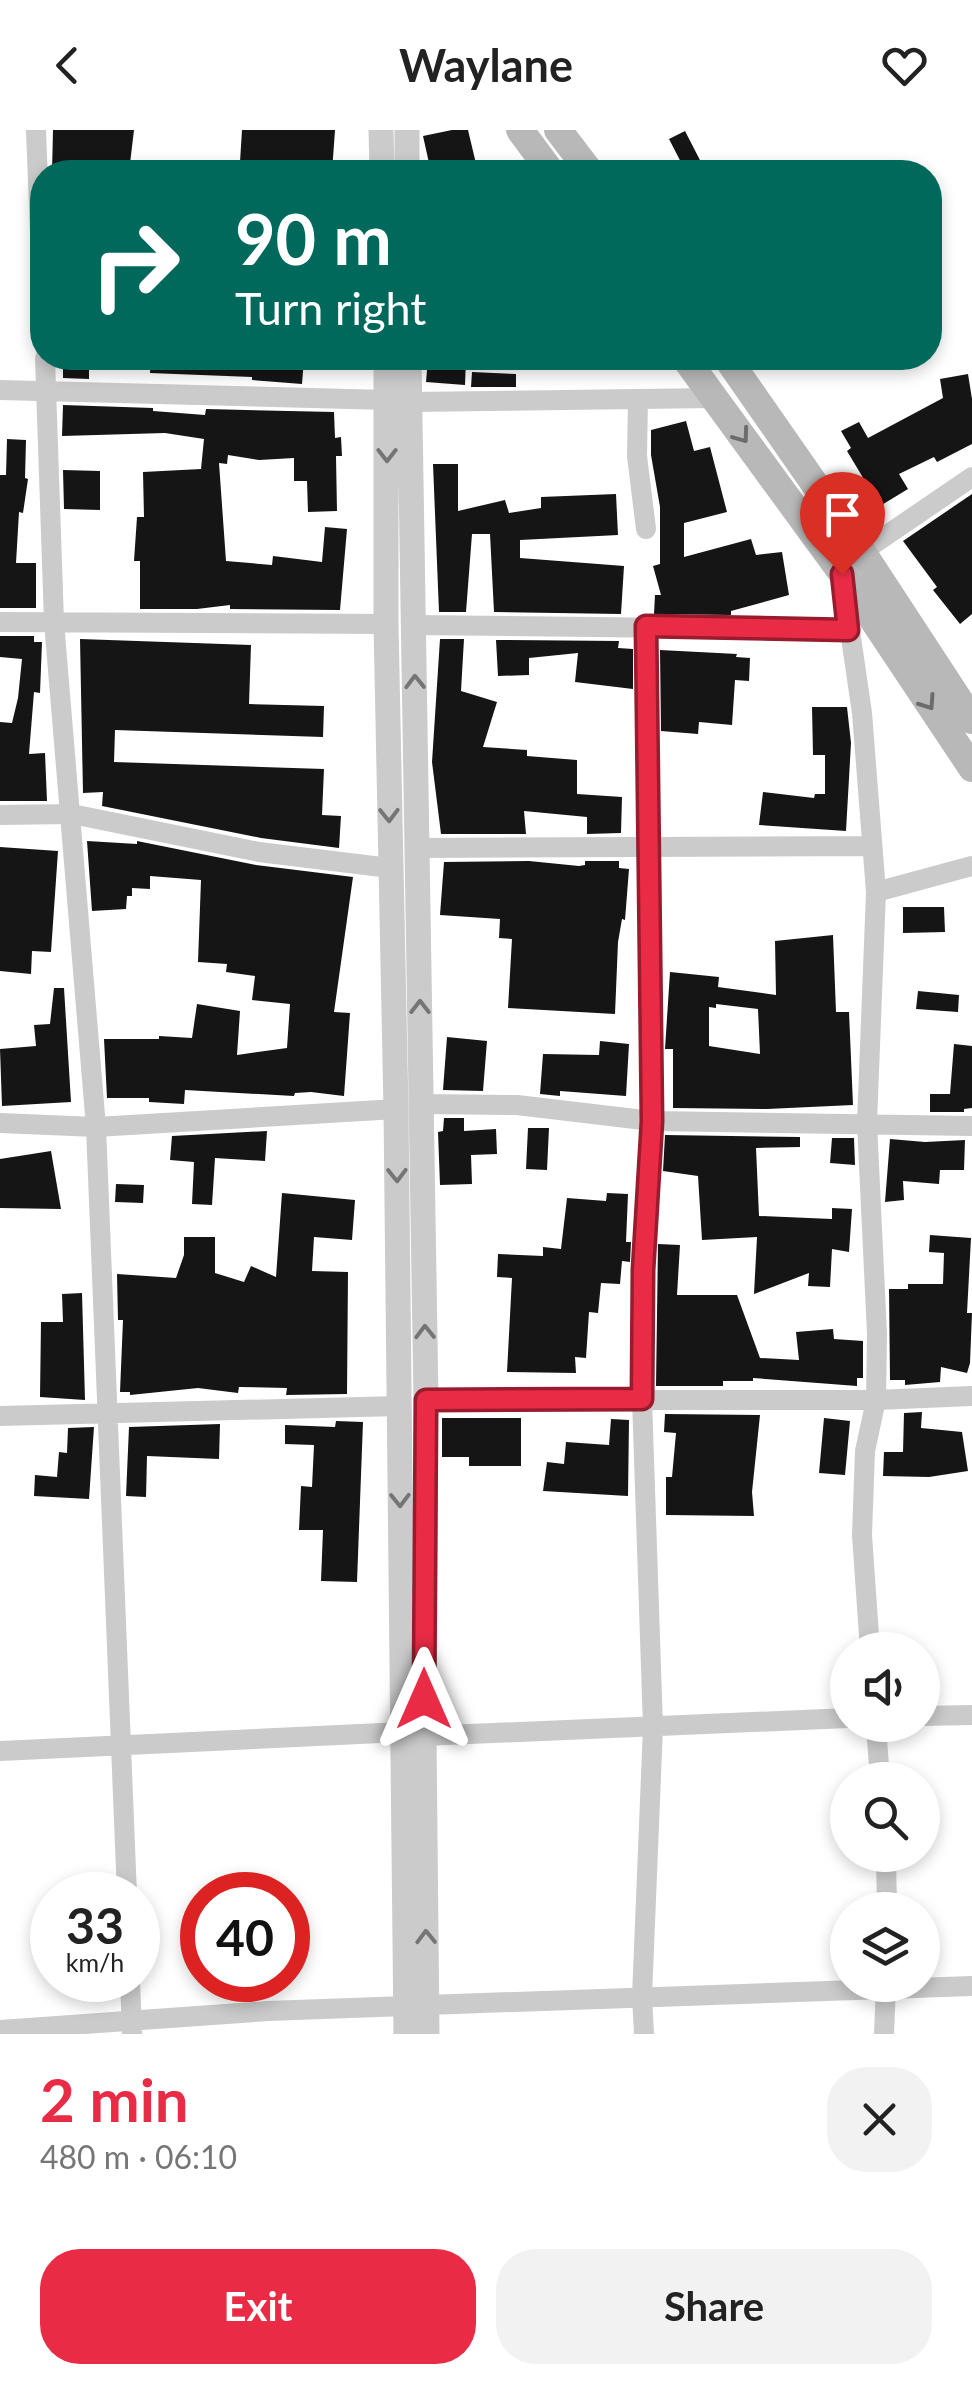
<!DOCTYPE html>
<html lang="en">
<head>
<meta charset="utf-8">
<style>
  :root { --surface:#fff; --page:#f2f2f2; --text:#222; --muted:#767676; --accent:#ea2b46 }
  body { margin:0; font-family:Lato,sans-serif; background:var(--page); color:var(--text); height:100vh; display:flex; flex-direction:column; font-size:38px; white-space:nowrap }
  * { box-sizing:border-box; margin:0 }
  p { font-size:32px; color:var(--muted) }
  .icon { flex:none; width:55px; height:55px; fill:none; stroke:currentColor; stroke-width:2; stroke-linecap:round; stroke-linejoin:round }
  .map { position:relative; height:1904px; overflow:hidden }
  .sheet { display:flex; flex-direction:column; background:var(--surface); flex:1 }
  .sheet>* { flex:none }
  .hud { position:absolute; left:30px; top:30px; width:912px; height:210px; border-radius:40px; box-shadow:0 5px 15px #0003; background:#00695c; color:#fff; overflow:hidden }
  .tools { position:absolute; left:830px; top:1502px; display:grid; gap:20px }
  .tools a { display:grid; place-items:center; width:110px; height:110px; border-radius:50%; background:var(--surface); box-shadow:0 5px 15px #0003; font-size:50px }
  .speed { position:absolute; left:30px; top:1742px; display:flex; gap:20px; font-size:50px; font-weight:700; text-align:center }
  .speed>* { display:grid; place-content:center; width:130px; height:130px; border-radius:50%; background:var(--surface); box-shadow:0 5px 15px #0003; line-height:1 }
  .speed small { font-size:25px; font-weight:400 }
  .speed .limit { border:15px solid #d22; background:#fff; color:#111 }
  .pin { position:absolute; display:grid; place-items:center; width:85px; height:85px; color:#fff; margin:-102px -42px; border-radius:50% 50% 50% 0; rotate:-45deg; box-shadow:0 0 10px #0007 }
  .pin .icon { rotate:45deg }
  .me { position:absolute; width:110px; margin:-55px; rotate:0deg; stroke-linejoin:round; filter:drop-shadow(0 0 8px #0008) }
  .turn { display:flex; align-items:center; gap:35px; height:210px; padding:0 40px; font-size:45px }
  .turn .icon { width:130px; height:130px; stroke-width:2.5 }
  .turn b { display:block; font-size:70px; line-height:85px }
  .round { display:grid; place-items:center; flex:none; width:105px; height:105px; border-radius:40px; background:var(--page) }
  .summary { display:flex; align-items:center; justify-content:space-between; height:170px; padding:0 40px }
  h1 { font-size:60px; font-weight:700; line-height:75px; color:var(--accent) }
  .action { display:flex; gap:20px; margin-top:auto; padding:20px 40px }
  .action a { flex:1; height:115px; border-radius:40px; background:var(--accent); color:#fff; font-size:40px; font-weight:700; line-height:115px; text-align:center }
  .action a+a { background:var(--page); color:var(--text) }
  header { display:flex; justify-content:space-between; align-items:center; height:130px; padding:0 40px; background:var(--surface); font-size:45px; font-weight:700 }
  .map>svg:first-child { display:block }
</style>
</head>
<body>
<header><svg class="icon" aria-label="back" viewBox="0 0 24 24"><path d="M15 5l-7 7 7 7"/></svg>Waylane<svg class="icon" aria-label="heart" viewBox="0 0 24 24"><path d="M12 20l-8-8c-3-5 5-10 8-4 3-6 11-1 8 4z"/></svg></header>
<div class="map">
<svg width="972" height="1904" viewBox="0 0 972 1904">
  <rect width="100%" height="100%" fill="#fff"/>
  <path fill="#151515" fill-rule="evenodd" d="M 53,0 L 134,0 L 129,42 L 52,42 Z
    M 242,0 L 335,0 L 332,42 L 300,42 L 300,37 L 240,32 Z
    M 452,0 L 468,0 L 478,42 L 431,42 L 423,6 Z
    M 685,1 L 703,36 L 691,42 L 686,42 L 669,9 Z
    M 63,228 L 89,228 L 89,249 L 63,248 Z
    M 151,228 L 304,229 L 302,254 L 252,250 L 252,247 L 150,243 Z
    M 428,228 L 466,228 L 465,255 L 426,252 Z
    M 472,242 L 516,244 L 516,257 L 471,257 Z
    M 968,244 L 972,269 L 972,314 L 937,332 L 934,327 L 899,344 L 908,359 L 880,376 L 847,321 L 851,318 L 841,301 L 859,292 L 868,308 L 943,268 L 940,249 Z
    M 63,275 L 153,278 L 153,281 L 205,285 L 206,279 L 334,282 L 335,308 L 341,307 L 342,326 L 336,326 L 337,381 L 308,382 L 307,351 L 294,351 L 294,328 L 259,330 L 228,325 L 227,334 L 219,333 L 226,431 L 272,435 L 273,426 L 322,432 L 325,397 L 347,399 L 340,480 L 230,479 L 230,475 L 197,479 L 140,479 L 140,431 L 134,431 L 137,387 L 144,387 L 143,342 L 201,339 L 204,309 L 165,303 L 62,306 Z
    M 686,291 L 694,321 L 710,317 L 727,382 L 684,393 L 684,427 L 751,409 L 756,425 L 782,422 L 789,465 L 731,481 L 731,485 L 654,484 L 655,465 L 661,465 L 653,436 L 660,434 L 660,377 L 651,325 L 651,300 Z
    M 7,309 L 26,310 L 25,348 L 28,349 L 23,383 L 19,382 L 16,433 L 36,433 L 36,478 L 0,478 L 0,345 L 6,345 Z
    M 433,334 L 458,334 L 458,381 L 505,370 L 509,383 L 541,378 L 541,367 L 616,364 L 618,405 L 520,410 L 520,428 L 624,436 L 621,484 L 494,482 L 490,404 L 472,404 L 466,482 L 439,482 Z
    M 63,340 L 100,341 L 100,380 L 64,379 Z
    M 972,364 L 972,484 L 960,494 L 933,460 L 937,457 L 903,411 Z
    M 0,506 L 34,506 L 34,512 L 42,512 L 40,563 L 34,562 L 29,624 L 45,623 L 47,671 L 0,671 L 0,592 L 12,593 L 18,568 L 22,529 L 0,527 Z
    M 80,509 L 251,515 L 249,574 L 324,576 L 323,607 L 115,600 L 114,632 L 324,639 L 322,685 L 341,686 L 339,718 L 261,708 L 102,676 L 103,662 L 83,663 Z
    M 440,509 L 464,509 L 461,561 L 497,572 L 483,617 L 527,620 L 527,626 L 577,630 L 577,664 L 622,667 L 621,703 L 587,704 L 587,687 L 524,681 L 526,704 L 441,704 L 432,632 Z
    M 496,510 L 619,511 L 618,518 L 633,519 L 633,559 L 575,552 L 578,523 L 529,528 L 529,545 L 498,546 Z
    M 660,520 L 737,524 L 736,527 L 750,528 L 749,551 L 735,550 L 732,595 L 699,592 L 698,604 L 661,601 Z
    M 812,577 L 847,577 L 851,613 L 846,701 L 759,695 L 763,662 L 814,668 L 815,664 L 825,664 L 825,625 L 813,625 Z
    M 87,711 L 137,714 L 137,711 L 256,735 L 353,747 L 334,882 L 350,883 L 344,966 L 311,962 L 295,963 L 294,966 L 185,960 L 184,974 L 149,972 L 149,968 L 107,968 L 104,909 L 159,909 L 159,906 L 192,908 L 197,874 L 240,881 L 237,925 L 287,918 L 290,874 L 252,870 L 255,846 L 226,842 L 227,834 L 198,832 L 201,750 L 150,746 L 150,759 L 132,758 L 132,766 L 127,766 L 126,779 L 92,781 Z
    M 0,717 L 58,721 L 51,822 L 32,821 L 31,844 L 0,841 Z
    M 529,731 L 579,736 L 585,735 L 585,731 L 619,731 L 619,738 L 629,739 L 625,790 L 622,789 L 618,812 L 615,884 L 508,878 L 512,809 L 499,808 L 500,789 L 440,785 L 444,732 Z
    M 903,777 L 944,777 L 945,802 L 903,803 Z
    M 833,805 L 836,882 L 849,882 L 853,975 L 767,979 L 673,978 L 673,919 L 665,919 L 670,842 L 719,847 L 718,857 L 776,865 L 775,811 ZM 716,874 L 758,879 L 760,924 L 709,916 L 709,877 L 716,878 Z
    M 54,858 L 64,858 L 71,972 L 2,976 L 0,919 L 36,916 L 34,895 L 50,894 Z
    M 918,861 L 959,865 L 958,882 L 916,879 Z
    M 447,907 L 487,911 L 483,961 L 443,960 Z
    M 600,911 L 629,914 L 626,966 L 560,961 L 560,966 L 540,964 L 543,924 L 599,925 Z
    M 954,914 L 972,916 L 972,978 L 964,979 L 964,982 L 930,982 L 930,964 L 950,964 Z
    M 444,988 L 464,988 L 464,1001 L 496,999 L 497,1024 L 471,1025 L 472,1054 L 440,1055 L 438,1002 L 443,1001 Z
    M 528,998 L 549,998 L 547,1040 L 526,1039 Z
    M 267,1001 L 265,1031 L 215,1028 L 212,1075 L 192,1074 L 194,1032 L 170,1030 L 172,1006 Z
    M 665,1005 L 800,1007 L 800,1017 L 756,1018 L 759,1086 L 832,1089 L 832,1078 L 852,1079 L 849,1122 L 832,1119 L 830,1157 L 808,1156 L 809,1143 L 754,1164 L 757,1107 L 702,1110 L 698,1046 L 663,1041 Z
    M 832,1008 L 854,1008 L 855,1035 L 830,1033 Z
    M 890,1009 L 925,1012 L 965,1010 L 964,1040 L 940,1040 L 939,1054 L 903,1051 L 904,1070 L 885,1072 Z
    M 51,1021 L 61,1079 L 0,1078 L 0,1029 Z
    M 116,1054 L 144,1055 L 143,1073 L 115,1072 Z
    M 282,1063 L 355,1070 L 352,1110 L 314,1107 L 312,1141 L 348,1142 L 347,1264 L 286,1265 L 287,1258 L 239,1257 L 238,1263 L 198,1258 L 130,1265 L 130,1262 L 120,1262 L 123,1190 L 118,1190 L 117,1144 L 176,1148 L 184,1125 L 184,1107 L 215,1107 L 215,1143 L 244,1152 L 251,1136 L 276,1147 Z
    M 607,1063 L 628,1064 L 626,1112 L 631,1112 L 630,1132 L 622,1131 L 620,1154 L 601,1153 L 598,1183 L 589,1182 L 586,1228 L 575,1227 L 576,1243 L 507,1242 L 512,1148 L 497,1147 L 498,1124 L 543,1126 L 543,1117 L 561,1119 L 567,1068 L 606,1071 Z
    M 930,1105 L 971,1108 L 967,1183 L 972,1183 L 970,1233 L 967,1243 L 941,1237 L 940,1252 L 905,1255 L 905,1250 L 890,1250 L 889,1159 L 908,1159 L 908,1154 L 943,1154 L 944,1123 L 929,1122 Z
    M 658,1114 L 680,1115 L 677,1165 L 737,1165 L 760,1228 L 799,1230 L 796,1202 L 833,1199 L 834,1209 L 863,1211 L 863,1248 L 857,1248 L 857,1256 L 753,1248 L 753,1251 L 723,1251 L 723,1256 L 656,1256 Z
    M 82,1163 L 85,1270 L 40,1267 L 41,1192 L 63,1192 L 62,1164 Z
    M 922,1282 L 921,1298 L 962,1302 L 968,1341 L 929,1347 L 883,1346 L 884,1322 L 903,1322 L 904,1283 Z
    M 665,1284 L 760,1285 L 752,1362 L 754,1386 L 666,1385 L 666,1347 L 672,1347 L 676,1303 L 664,1302 Z
    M 442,1288 L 521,1288 L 521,1336 L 469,1336 L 469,1327 L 442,1327 Z
    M 824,1288 L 850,1291 L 845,1345 L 819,1343 Z
    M 611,1289 L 629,1290 L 628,1366 L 543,1361 L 547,1332 L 564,1334 L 566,1312 L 609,1315 Z
    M 336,1291 L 363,1292 L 357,1452 L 321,1451 L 323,1400 L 299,1400 L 301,1356 L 312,1357 L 314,1315 L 285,1314 L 285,1295 L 335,1297 Z
    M 220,1294 L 219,1329 L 147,1326 L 146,1367 L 126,1366 L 129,1297 Z
    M 94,1297 L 89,1369 L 34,1366 L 35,1345 L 57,1347 L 59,1322 L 67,1323 L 68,1298 Z"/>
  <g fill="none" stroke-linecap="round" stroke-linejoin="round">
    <path stroke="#cbcbcb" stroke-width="20" d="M 36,0 L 42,155
      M 45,228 L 54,492 L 96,997 L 127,1765
      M 0,260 L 387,270
      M 638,269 L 637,326 L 646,399
      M 410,272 L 714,268
      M 862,422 L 972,347
      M 842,446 L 862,583 L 876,762 L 867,993 L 877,1204 L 876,1270 L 865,1321 L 862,1405 L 870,1520
      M 0,492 L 386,494
      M 413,495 L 848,500
      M 0,685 L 72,684 L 259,722 L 390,738
      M 419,718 L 871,716
      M 876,762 L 972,736
      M 420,974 L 517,975 L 652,991 L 972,996
      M 0,993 L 96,997 L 396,979
      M 426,1270 L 876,1270 L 972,1266
      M 0,1286 L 399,1276
      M 922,1586 L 972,1585
      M 876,1595 L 880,1650
      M 424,1606 L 848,1588
      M 0,1621 L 402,1602
      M 886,1725 L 887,1780
      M 130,1850 L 132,1903
      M 427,1875 L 972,1856
      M 0,1900 L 268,1881 L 406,1876
      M 644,1904 L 642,1867 L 653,1597 L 642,1269 L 643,1140 L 652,991 L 646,496
      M 884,1904 L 886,1855"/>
    <path stroke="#cbcbcb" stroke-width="25" d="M 381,0 L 382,42
      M 407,42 L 407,0
      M 386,228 L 386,494 L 396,979 L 406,1904
      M 409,228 L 426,1270 L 424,1606 L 427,1904"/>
    <path stroke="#b8b8b8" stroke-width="28" d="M 520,0 L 551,42
      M 558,0 L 590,42
      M 685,228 L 842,443 L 972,638
      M 727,228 L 862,422 L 972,590"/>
  </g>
  <defs><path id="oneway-chevron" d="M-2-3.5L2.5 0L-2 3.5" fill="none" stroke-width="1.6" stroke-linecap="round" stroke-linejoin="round" transform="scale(2.5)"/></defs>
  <g stroke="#6c6c6c">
    <use href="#oneway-chevron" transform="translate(742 306) rotate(54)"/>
    <use href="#oneway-chevron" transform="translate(928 573) rotate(56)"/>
  </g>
  <g stroke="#757575">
    <use href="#oneway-chevron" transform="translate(387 325) rotate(90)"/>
    <use href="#oneway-chevron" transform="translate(415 552) rotate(-91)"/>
    <use href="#oneway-chevron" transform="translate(389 685) rotate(89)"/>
    <use href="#oneway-chevron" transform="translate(420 877) rotate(-90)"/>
    <use href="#oneway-chevron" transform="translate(397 1045) rotate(89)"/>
    <use href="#oneway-chevron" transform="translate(425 1202) rotate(-91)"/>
    <use href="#oneway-chevron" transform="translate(400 1370) rotate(89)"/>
    <use href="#oneway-chevron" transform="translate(426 1807) rotate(-91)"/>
  </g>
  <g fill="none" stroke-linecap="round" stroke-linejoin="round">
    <defs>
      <path id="route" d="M 424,1569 L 426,1270 L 642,1269 L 643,1140 L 652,991 L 646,496 L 848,500 L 842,444"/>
    </defs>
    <use href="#route" stroke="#981c2e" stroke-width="25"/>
    <use href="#route" stroke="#ea2b46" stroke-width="18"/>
  </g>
</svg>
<div class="tools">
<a><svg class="icon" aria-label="sound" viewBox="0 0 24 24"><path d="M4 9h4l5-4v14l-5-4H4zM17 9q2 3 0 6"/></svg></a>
<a><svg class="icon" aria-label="search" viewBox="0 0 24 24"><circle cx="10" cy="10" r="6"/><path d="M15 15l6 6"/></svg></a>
<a><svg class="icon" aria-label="layers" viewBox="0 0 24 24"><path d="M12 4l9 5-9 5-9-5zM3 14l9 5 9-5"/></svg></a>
</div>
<div class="speed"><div>33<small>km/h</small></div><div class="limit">40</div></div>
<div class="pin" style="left:842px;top:444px;background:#d93025"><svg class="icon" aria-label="arrive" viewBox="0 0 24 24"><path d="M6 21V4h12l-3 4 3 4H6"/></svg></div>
<svg class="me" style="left:424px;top:1569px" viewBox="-20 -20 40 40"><path d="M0-17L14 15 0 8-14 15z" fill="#ea2b46" stroke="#fff" stroke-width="4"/></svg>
<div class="hud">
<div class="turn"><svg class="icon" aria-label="right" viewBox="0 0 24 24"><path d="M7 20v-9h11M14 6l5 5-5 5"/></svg><div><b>90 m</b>Turn right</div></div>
</div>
</div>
<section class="sheet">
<div class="summary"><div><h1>2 min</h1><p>480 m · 06:10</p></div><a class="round"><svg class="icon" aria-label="close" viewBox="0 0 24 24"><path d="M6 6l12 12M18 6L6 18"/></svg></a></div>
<div class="action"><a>Exit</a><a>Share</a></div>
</section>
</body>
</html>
